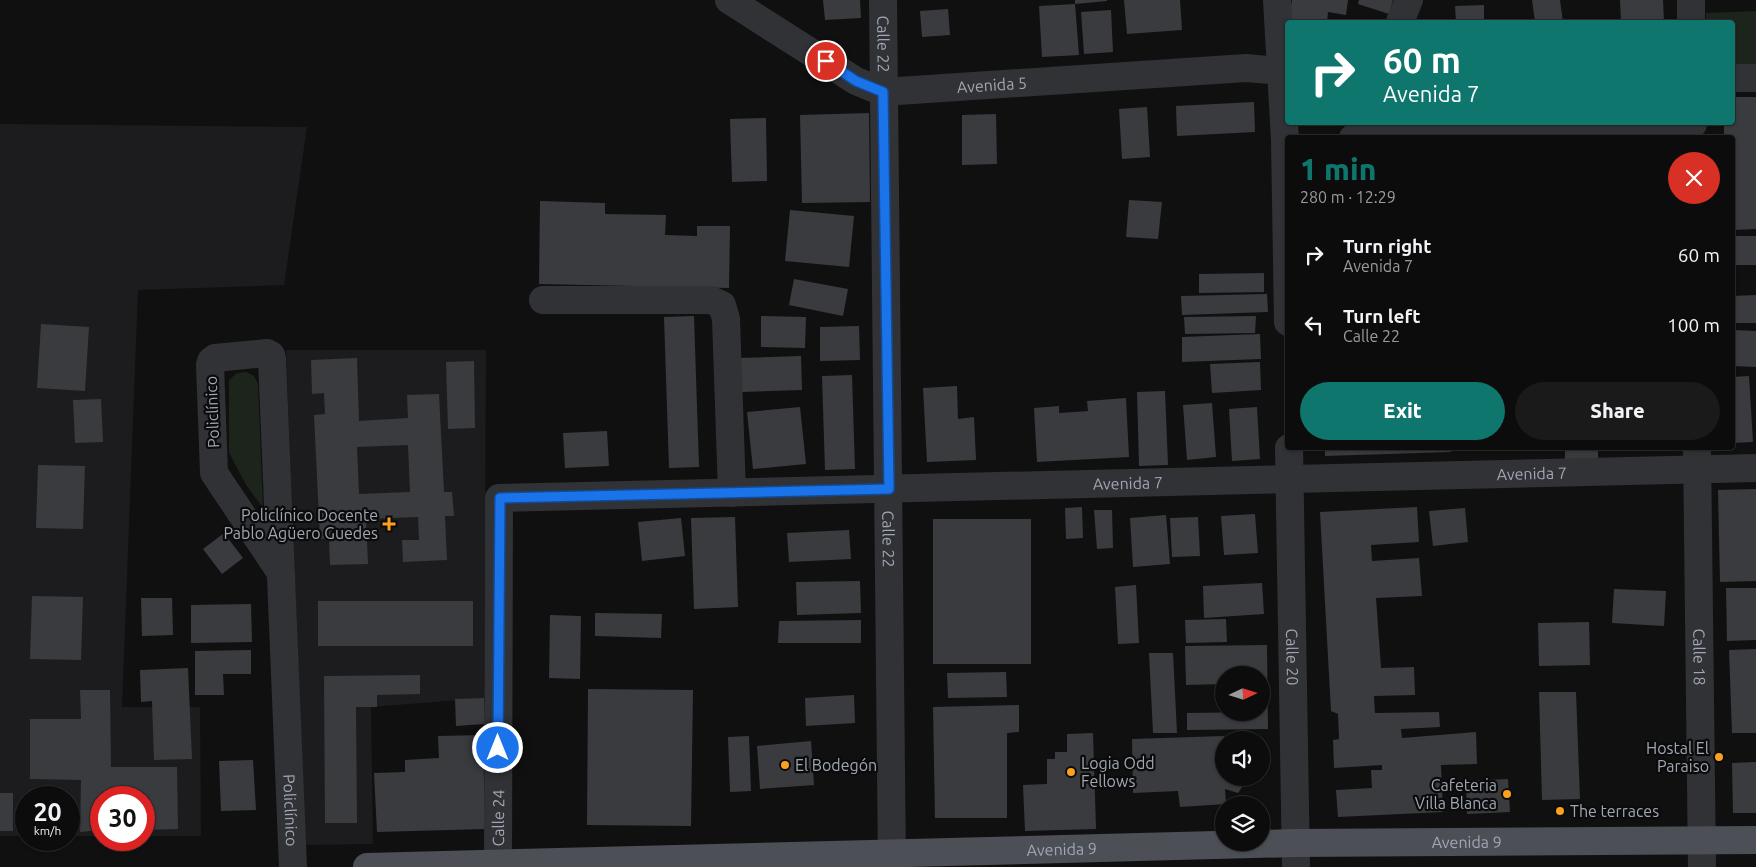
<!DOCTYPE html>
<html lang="en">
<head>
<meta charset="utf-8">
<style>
  :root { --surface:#0c0c0d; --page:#1a1a1b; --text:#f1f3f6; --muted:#9a9b9d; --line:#2c2c2e; --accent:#0f766e }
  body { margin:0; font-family:Ubuntu,sans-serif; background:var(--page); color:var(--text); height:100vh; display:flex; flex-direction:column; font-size:19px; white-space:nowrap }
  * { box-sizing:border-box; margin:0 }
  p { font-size:16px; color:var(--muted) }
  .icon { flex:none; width:28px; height:28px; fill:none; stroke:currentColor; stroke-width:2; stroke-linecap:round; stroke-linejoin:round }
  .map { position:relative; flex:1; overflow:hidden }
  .drawer { position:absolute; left:1285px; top:135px; width:450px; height:315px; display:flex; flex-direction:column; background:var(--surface); border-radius:5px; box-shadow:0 1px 4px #0004,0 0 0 1px var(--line) }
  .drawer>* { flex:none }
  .banner { position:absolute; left:1285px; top:20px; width:450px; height:105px; border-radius:5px; box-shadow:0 1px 4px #0004,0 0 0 1px var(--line); background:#0f766e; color:#fff; overflow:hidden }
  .needle { width:32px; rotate:86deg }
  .fabs { position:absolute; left:1215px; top:666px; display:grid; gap:10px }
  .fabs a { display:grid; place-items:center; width:55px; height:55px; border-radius:50%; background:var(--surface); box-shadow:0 1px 4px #0004,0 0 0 1px var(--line); font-size:25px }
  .speed { position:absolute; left:15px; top:786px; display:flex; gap:10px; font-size:25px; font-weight:700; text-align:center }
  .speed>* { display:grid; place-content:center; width:65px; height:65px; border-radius:50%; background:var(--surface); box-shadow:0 1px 4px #0004,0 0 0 1px var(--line); line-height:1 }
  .speed small { font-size:12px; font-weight:400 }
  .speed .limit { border:8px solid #d22; background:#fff; color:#111 }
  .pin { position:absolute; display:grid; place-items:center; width:42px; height:42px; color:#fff; margin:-21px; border:2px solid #fff; border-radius:50%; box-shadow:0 1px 5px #0007 }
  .me { position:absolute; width:55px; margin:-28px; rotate:0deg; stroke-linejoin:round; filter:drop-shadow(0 0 4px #0008) }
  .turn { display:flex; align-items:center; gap:18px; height:105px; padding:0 15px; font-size:22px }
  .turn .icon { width:65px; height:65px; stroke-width:2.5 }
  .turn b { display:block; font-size:35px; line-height:42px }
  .round { display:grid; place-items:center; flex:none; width:52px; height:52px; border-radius:26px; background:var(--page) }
  .head { display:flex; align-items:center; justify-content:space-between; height:85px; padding:0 15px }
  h1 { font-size:30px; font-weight:800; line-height:38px; color:var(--accent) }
  .action { display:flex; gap:10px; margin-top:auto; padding:10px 15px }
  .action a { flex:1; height:58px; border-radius:30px; background:var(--accent); color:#fff; font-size:20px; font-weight:800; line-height:58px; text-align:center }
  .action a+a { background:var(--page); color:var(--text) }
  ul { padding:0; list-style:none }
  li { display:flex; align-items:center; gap:15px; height:70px; padding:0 15px }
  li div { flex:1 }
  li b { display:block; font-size:19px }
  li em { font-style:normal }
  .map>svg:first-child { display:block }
</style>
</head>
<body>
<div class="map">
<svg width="1756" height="867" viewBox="0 0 1756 867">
  <rect width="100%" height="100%" fill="#101011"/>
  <path fill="#1c1c1e" d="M 0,124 L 307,127 L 284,285 L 138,290 L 122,707 L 200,707 L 201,836 L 144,836 L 144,798 L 101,798 L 101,836 L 69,836 L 69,798 L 26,798 L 26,836 L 0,836 Z
    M 286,350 L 486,350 L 484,698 L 371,707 L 373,844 L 305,845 Z"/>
  <path fill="#1c241c" d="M 1756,11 L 1756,65 L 1733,65 L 1732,22 L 1706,22 L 1706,13 Z
    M 246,372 L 254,376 L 258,384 L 263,508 L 246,485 L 229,453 L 229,380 L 237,373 Z"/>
  <path fill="#3a3b3f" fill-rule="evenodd" d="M 823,0 L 860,0 L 861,18 L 825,20 Z
    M 1075,0 L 1107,0 L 1107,1 L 1075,4 L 1079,55 L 1042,57 L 1039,6 L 1075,4 Z
    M 1124,0 L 1180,0 L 1182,30 L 1127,34 Z
    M 1292,0 L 1348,0 L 1346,15 L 1328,12 L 1327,22 L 1288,22 Z
    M 1359,0 L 1393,0 L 1389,14 L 1358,4 Z
    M 1532,0 L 1560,0 L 1563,22 L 1535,22 Z
    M 1620,0 L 1663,0 L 1664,22 L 1621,22 Z
    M 1484,5 L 1484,22 L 1456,22 L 1455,6 Z
    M 948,9 L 950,35 L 922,37 L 920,11 Z
    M 1111,10 L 1113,52 L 1084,54 L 1081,12 Z
    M 1732,97 L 1756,97 L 1756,229 L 1732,230 L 1732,138 L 1724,138 L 1724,122 L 1732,122 Z
    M 1254,102 L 1255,132 L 1177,136 L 1176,106 Z
    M 1147,107 L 1150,157 L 1122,159 L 1119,109 Z
    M 869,113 L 870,202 L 802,203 L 800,115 Z
    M 996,114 L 997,164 L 962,165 L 962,115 Z
    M 766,118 L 767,181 L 732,182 L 730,119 Z
    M 1129,200 L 1162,202 L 1158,239 L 1126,237 Z
    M 540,201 L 605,203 L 605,214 L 666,215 L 665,235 L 697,236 L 697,226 L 730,226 L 729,288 L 539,284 Z
    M 790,210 L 854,216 L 849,267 L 785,261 Z
    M 1732,236 L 1756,236 L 1756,265 L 1732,265 Z
    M 1264,273 L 1264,292 L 1199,293 L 1199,274 Z
    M 794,279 L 848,289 L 843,316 L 789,305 Z
    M 1267,294 L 1268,312 L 1182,315 L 1181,296 Z
    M 1756,295 L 1756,323 L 1732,323 L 1732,296 Z
    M 694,316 L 699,467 L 669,468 L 664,317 Z
    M 761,316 L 806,317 L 805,348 L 761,347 Z
    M 1256,316 L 1255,333 L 1185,334 L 1184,317 Z
    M 41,324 L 89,327 L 85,391 L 37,388 Z
    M 859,326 L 860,360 L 820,361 L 820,327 Z
    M 1732,330 L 1756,331 L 1756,367 L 1732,366 Z
    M 1260,334 L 1261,359 L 1182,362 L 1182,337 Z
    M 801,356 L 802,390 L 741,392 L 739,358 Z
    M 357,358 L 359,421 L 408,418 L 407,395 L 439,394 L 444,492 L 452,492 L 454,516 L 445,516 L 447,560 L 403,562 L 402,540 L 419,540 L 418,517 L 366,519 L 368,564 L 330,565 L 329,538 L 320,539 L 314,415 L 325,414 L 324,393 L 312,394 L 311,360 ZM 408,445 L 410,492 L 359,494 L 357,447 Z
    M 474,361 L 475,428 L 448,429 L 446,362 Z
    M 1260,362 L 1261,390 L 1212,393 L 1210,364 Z
    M 852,375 L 855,469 L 825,470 L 822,376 Z
    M 1749,376 L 1753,442 L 1732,443 L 1732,377 Z
    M 957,386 L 958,419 L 974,417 L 976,460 L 927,462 L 923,388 Z
    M 1165,391 L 1168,465 L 1139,466 L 1137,392 Z
    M 1126,398 L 1129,457 L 1037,462 L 1034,408 L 1059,406 L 1059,413 L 1088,411 L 1087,401 Z
    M 101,399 L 103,442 L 75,443 L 73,400 Z
    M 1212,403 L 1216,457 L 1187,460 L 1183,405 Z
    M 800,407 L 806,464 L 753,469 L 747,412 Z
    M 1257,407 L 1260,459 L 1232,461 L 1229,409 Z
    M 607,431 L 609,466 L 565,468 L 563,433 Z
    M 1325,448 L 1451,448 L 1451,452 L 1325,456 Z
    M 1565,448 L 1598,448 L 1598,461 L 1565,462 Z
    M 38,465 L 85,466 L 83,529 L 36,528 Z
    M 1756,489 L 1756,581 L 1720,582 L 1718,490 Z
    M 1082,507 L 1083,538 L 1066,539 L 1065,508 Z
    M 1417,507 L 1419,542 L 1371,545 L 1372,561 L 1419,558 L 1422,596 L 1376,598 L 1381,668 L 1414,667 L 1415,695 L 1374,696 L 1375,713 L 1439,712 L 1440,727 L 1401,729 L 1402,738 L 1476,732 L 1477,764 L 1441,765 L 1443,812 L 1338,817 L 1336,790 L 1372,788 L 1371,770 L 1382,770 L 1382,765 L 1334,768 L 1333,740 L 1339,739 L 1338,714 L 1331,711 L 1320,512 Z
    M 1465,508 L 1468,542 L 1433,546 L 1429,511 Z
    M 1094,510 L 1112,510 L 1113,548 L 1097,549 Z
    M 1255,514 L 1258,553 L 1224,555 L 1221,516 Z
    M 1166,515 L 1170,564 L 1133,567 L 1130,518 Z
    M 735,517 L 738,607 L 694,609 L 691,518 Z
    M 1198,517 L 1200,556 L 1172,557 L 1170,518 Z
    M 681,518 L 685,556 L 642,561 L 638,522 Z
    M 933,519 L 1031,519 L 1031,664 L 933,664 Z
    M 849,530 L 851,559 L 789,562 L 787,533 Z
    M 224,533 L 243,558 L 222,574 L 203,549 Z
    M 860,581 L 861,613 L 797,615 L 796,582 Z
    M 1262,583 L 1264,614 L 1204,618 L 1203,586 Z
    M 1136,585 L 1139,643 L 1118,644 L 1115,587 Z
    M 1726,588 L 1756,588 L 1756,640 L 1727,641 Z
    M 1614,589 L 1666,591 L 1664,626 L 1612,623 Z
    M 32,596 L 83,597 L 81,660 L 30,659 Z
    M 141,598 L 172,598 L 173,635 L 142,636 Z
    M 318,601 L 473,601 L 473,646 L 318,646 Z
    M 251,604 L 252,642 L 191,643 L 191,605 Z
    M 595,613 L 662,614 L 661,638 L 595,636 Z
    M 550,615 L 581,616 L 580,679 L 549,678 Z
    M 1226,619 L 1227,642 L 1186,643 L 1185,620 Z
    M 861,620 L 861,643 L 778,643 L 779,621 Z
    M 1589,622 L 1590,665 L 1539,666 L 1538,623 Z
    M 1267,645 L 1268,729 L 1187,730 L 1187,713 L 1261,712 L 1261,675 L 1224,675 L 1224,684 L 1186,685 L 1185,646 Z
    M 1756,649 L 1756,733 L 1732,733 L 1729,650 Z
    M 251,650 L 251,674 L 223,674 L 224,695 L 195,695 L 195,651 Z
    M 1149,653 L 1173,653 L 1177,733 L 1153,733 Z
    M 188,668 L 192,759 L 154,760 L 152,701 L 141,702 L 140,670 Z
    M 1006,672 L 1007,697 L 948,698 L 947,673 Z
    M 420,675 L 420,694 L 377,695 L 377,707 L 356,707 L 357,823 L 325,823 L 324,676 Z
    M 588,689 L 693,690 L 691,826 L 587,825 Z
    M 80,690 L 110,690 L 111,767 L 177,767 L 178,829 L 144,830 L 144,798 L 101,798 L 101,830 L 80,832 L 81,780 L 30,779 L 30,719 L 81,719 Z
    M 1539,692 L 1576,692 L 1580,799 L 1542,800 Z
    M 854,695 L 855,723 L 806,726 L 805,698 Z
    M 484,698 L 485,724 L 456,726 L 455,699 Z
    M 1019,705 L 1019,732 L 1007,733 L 1007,818 L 935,818 L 933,707 Z
    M 1093,733 L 1096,829 L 1025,831 L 1023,785 L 1047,784 L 1047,759 L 1055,759 L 1055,752 L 1067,752 L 1067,734 Z
    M 483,735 L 485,829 L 377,832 L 374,773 L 405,772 L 405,760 L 439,758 L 438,736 Z
    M 749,736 L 751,791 L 730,792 L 728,737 Z
    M 1224,736 L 1224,778 L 1245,778 L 1247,780 L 1238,793 L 1225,789 L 1226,804 L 1180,807 L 1178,791 L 1133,793 L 1132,739 Z
    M 811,741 L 814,785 L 760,789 L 757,746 Z
    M 253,760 L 256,810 L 221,811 L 219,761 Z
    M 1756,762 L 1756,813 L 1733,813 L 1732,763 Z
    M 1508,779 L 1510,812 L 1467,814 L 1466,781 Z
    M 0,793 L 13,793 L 13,831 L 0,831 Z"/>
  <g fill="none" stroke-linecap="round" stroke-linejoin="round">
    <g stroke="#313236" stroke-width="28">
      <path id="s1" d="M 729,0 L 856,81 L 883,92 L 1246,68 L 1281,71"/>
      <path id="s2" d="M 883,0 L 892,867"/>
      <path d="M 1277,0 L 1285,140 L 1288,322"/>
      <path d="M 1691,0 L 1691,22"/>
      <path d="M 1400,22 L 1409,0"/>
      <path d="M 1732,78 L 1756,78"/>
      <path d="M 1353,138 L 1693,124"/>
      <path d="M 543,300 L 711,300 L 722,305 L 726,319 L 732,493"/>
      <path id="s3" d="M 1289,448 L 1296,867"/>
      <path id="s4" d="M 1697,448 L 1702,867"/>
      <path id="s5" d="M 281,573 L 214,473 L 210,365 L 211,361 L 215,358 L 267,353 L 271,355 L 272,359 L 293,867"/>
      <path id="s6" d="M 498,867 L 499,498 L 1756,468"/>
    </g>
    <path stroke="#4c4f56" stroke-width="28" id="s7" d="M 367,867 L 1295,843 L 1756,840"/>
  </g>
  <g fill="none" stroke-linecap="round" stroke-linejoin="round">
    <defs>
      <path id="route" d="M 498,748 L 500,498 L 889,489 L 883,92 L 856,81 L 826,61"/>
    </defs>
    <use href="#route" stroke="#114b97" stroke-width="12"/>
    <use href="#route" stroke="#1a73e8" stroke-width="9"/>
  </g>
  <g fill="#fca11d" stroke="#0b0b0c" stroke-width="2">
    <path d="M386.5 516.5h5v5h5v5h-5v5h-5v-5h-5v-5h5z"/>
    <circle cx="1719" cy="757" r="5"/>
    <circle cx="785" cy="765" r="5"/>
    <circle cx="1071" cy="772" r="5"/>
    <circle cx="1507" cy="794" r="5"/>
    <circle cx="1560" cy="811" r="5"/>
  </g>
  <g text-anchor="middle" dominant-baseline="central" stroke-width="4.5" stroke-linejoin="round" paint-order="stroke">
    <g font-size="16" fill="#a0a7b3" stroke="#0b0b0c">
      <text stroke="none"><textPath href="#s2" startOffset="44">Calle 22</textPath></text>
      <text stroke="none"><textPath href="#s1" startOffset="289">Avenida 5</textPath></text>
      <text transform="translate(212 412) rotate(-92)">Policlínico</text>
      <text stroke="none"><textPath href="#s6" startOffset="1402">Avenida 7</textPath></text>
      <text stroke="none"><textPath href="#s6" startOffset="998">Avenida 7</textPath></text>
      <text stroke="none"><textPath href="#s2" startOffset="539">Calle 22</textPath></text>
      <text stroke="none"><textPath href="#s3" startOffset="209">Calle 20</textPath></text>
      <text stroke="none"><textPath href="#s4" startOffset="209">Calle 18</textPath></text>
      <text stroke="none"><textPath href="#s5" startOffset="750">Policlínico</textPath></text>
      <text stroke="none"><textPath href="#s6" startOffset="49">Calle 24</textPath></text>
      <text stroke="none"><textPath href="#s7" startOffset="1100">Avenida 9</textPath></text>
      <text stroke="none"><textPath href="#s7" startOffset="695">Avenida 9</textPath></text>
    </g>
    <g font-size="16" fill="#a0a7b3" stroke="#0b0b0c" text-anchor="end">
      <text x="378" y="515">Policlínico Docente<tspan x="378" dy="18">Pablo Agüero Guedes</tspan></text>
      <text x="1709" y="748">Hostal El<tspan x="1709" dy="18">Paraiso</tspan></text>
      <text x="1081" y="763" text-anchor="start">Logia Odd<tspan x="1081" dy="18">Fellows</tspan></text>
      <text x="795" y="765" text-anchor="start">El Bodegón</text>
      <text x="1497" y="785">Cafeteria<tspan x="1497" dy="18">Villa Blanca</tspan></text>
      <text x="1570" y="811" text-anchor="start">The terraces</text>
    </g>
  </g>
</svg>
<div class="fabs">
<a><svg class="needle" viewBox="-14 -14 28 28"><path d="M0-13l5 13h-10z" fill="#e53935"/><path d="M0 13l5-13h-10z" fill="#9a9b9d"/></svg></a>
<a><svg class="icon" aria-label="sound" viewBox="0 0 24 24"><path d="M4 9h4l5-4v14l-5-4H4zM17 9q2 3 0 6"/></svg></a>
<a><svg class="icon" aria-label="layers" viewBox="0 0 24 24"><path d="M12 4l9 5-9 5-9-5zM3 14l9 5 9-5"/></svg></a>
</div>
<div class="speed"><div>20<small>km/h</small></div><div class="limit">30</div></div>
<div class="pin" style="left:826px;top:61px;background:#d93025"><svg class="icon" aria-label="arrive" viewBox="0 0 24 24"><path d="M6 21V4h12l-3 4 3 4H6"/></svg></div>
<svg class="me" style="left:498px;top:748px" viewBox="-20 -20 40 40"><circle r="17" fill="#1a73e8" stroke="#fff" stroke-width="3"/><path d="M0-11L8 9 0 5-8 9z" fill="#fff"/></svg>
<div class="banner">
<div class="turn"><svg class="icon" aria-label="right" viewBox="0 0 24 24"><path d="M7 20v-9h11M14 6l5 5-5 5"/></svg><div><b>60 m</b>Avenida 7</div></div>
</div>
<section class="drawer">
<div class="head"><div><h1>1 min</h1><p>280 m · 12:29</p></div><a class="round" style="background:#d93025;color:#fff"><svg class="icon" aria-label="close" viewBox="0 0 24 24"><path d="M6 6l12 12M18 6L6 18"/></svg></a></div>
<ul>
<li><svg class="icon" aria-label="right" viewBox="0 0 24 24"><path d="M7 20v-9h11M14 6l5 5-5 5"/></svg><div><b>Turn right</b><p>Avenida 7</p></div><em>60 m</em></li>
<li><svg class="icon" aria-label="left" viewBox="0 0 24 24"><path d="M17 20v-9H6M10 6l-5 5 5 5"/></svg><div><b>Turn left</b><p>Calle 22</p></div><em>100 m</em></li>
</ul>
<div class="action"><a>Exit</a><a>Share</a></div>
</section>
</div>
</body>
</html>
